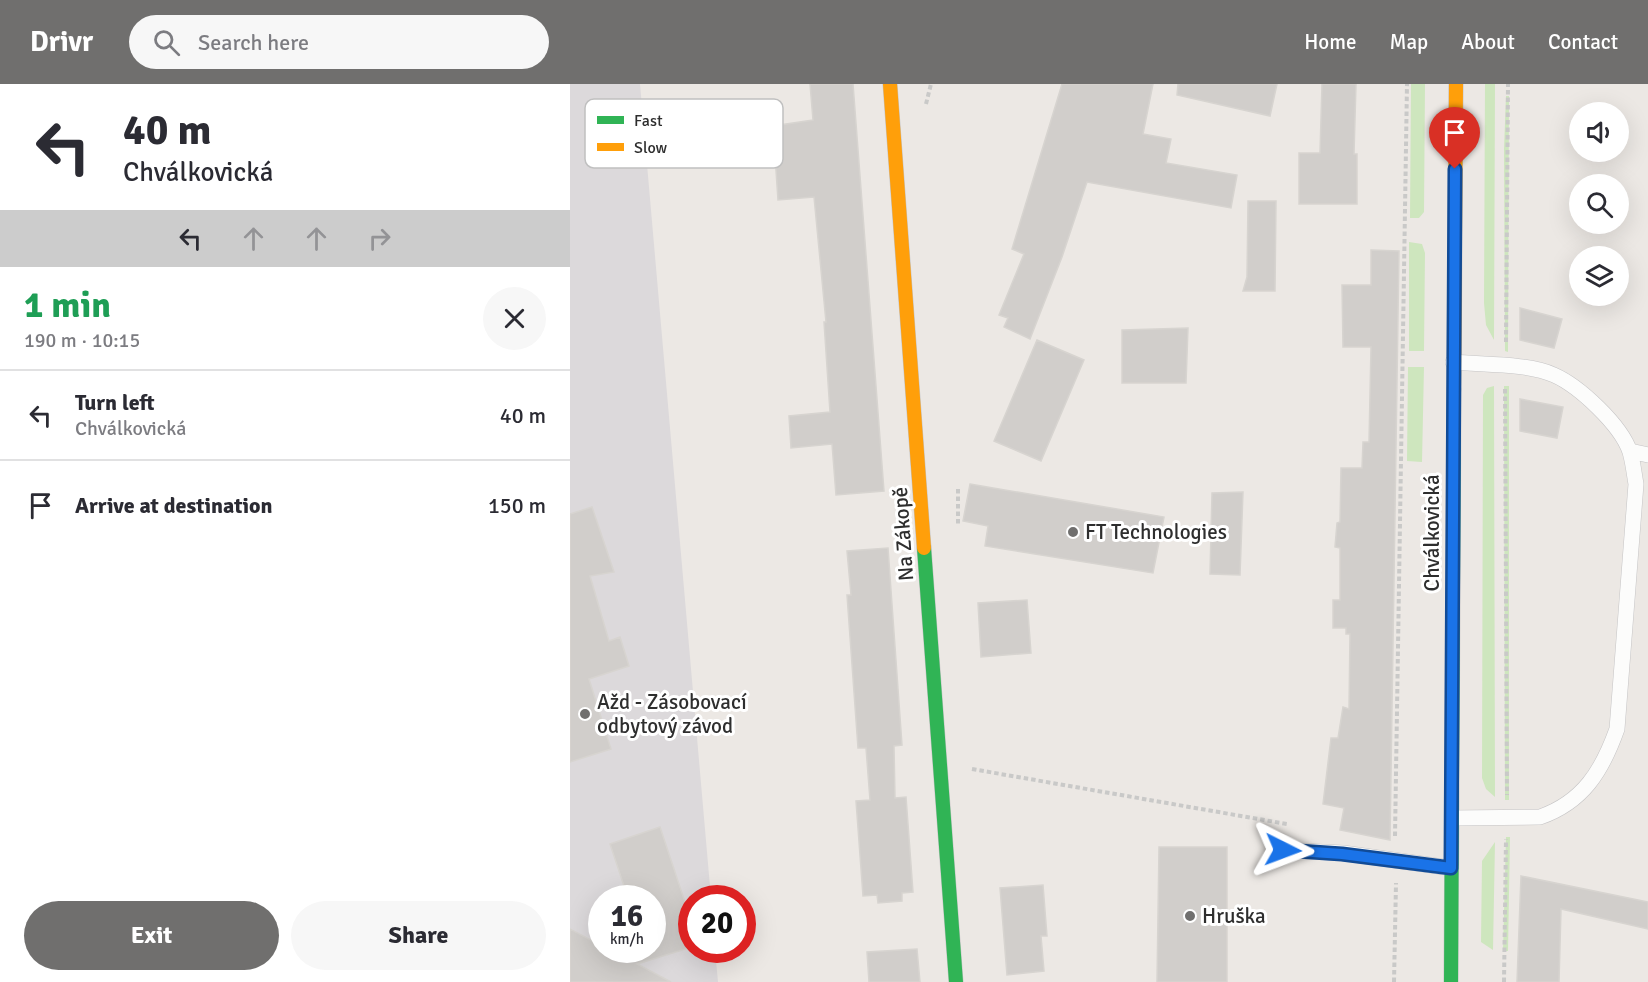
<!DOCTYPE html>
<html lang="en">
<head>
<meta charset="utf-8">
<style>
  :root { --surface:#fff; --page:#f7f7f7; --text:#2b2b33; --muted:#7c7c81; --line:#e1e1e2; --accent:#706f6e }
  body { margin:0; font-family:Signika,sans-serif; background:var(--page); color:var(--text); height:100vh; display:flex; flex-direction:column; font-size:22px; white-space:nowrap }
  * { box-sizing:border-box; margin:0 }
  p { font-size:20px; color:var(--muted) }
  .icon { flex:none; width:33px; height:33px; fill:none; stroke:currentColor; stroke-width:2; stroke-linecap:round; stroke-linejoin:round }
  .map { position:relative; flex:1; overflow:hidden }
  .details { display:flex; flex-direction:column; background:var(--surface); width:570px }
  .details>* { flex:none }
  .hud { background:#fff; color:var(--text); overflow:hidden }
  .fabs { position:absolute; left:999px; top:18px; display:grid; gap:12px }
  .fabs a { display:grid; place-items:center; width:60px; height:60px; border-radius:50%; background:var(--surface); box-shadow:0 6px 24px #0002; font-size:30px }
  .speed { position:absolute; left:18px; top:801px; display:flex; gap:12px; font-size:30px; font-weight:700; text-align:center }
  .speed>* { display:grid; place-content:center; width:78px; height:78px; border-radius:50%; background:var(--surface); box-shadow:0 6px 24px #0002; line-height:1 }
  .speed small { font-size:15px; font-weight:400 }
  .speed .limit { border:9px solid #d22; background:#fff; color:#111 }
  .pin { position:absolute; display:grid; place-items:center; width:51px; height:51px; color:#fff; margin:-62px -26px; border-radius:50% 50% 50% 0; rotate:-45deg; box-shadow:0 0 6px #0007 }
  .pin .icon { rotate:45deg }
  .me { position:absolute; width:66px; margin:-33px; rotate:93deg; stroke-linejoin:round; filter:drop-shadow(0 0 4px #0008) }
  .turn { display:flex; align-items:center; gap:21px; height:126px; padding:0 24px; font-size:27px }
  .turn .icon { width:78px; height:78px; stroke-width:2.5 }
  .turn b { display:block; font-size:42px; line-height:51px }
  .lanes { display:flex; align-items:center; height:57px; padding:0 24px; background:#0003; justify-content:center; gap:30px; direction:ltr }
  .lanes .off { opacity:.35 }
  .round { display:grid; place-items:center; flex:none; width:63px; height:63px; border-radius:32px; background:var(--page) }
  .headline { display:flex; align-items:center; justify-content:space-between; height:102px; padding:0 24px }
  h1 { font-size:36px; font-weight:700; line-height:45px; color:#1e9e55 }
  .button { display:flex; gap:12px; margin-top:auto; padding:12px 24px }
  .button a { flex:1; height:69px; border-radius:36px; background:var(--accent); color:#fff; font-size:24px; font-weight:700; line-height:69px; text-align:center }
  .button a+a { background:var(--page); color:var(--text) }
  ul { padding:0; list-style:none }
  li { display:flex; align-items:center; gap:18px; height:90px; padding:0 24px; border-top:2px solid var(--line) }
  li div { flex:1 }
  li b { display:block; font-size:22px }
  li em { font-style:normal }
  header { display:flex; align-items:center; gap:36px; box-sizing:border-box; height:84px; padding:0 30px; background:var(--accent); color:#fff }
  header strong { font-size:28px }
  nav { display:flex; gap:33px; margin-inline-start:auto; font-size:21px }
  .search { width:420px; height:54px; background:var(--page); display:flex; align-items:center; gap:15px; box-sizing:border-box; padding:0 21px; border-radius:33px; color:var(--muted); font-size:22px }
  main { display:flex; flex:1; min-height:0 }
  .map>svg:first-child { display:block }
</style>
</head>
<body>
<header>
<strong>Drivr</strong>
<div class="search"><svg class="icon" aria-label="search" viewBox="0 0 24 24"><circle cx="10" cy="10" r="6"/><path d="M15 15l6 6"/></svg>Search here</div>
<nav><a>Home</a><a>Map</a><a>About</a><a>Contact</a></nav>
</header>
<main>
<section class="details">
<div class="hud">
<div class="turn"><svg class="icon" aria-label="left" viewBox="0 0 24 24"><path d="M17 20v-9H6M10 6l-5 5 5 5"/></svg><div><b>40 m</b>Chválkovická</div></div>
<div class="lanes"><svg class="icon" aria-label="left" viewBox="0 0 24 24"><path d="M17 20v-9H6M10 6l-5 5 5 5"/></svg><svg class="icon off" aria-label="ahead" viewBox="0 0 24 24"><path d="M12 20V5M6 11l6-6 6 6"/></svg><svg class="icon off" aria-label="ahead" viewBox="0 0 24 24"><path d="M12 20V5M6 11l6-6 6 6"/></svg><svg class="icon off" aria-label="right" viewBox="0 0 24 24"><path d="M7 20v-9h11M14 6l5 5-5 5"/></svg></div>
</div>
<div class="headline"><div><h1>1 min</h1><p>190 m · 10:15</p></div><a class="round"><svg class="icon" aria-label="close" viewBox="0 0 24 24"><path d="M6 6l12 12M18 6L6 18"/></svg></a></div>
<ul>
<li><svg class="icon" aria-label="left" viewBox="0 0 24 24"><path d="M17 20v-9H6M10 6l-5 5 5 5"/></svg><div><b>Turn left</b><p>Chválkovická</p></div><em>40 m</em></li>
<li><svg class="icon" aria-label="arrive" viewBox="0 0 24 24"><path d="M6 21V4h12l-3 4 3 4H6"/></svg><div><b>Arrive at destination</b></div><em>150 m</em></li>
</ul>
<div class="button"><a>Exit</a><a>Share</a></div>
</section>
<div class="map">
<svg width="1078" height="898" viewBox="0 0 1078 898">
  <rect width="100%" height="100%" fill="#ece8e4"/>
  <path fill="#dcd9db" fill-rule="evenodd" d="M 0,0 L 70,0 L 141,814 L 122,814 L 122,866 L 145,866 L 148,898 L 0,898 ZM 32,814 L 82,814 L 82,866 L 32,866 Z"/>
  <path fill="#cee6be" d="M 841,0 L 855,0 L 854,128 L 849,134 L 840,134 Z
    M 915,0 L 925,0 L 924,256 L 916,241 L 914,219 Z
    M 936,12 L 939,12 L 938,268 L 935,267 L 934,65 Z
    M 839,158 L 852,160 L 855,169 L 854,267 L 839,267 Z
    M 838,283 L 854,283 L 852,378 L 837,377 Z
    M 924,302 L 925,713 L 916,705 L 912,694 L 913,311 L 917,304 Z
    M 934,302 L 939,302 L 939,716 L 935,716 Z
    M 936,753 L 940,753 L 938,867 L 933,867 Z
    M 925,758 L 923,866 L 911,858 L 912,777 Z"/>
  <path fill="#d1cecb" stroke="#d7d4d0" stroke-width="1.5" d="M 240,0 L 283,0 L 314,407 L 266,411 L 262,360 L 221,364 L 219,332 L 260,328 L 254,238 L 256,238 L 244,113 L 208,116 L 203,42 L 243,36 Z
    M 492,0 L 583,0 L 573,50 L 601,55 L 596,79 L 667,91 L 661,124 L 517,98 L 492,173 L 460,255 L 434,243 L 438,234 L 429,231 L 454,170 L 442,165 Z
    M 608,0 L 707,0 L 700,32 L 607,11 Z
    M 752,0 L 786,0 L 784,70 L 787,70 L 787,120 L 729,120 L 729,69 L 750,69 Z
    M 678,117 L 706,117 L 705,207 L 673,207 L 677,193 Z
    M 801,166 L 829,167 L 820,756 L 770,746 L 774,724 L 753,720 L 761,654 L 768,654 L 773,623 L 779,625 L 780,550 L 776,550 L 776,544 L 763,544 L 763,516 L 770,516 L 770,464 L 765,463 L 767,439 L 770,438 L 771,384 L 792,384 L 793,358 L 799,358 L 801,263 L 773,263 L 772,201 L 801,201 Z
    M 950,224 L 992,235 L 984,264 L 950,256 Z
    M 618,244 L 616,299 L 552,299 L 552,246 Z
    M 467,256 L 514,276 L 471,377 L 424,357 Z
    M 950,315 L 993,323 L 987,354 L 950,347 Z
    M 400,400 L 594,433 L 583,489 L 415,462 L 418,442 L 393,437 Z
    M 673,408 L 670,491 L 640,490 L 642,409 Z
    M 22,423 L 44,488 L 20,492 L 39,557 L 50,553 L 59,582 L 19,595 L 41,665 L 0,678 L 0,430 Z
    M 318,464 L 332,661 L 324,662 L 325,714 L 336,713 L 343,808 L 332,809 L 332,817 L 308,819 L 307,811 L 293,812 L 286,717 L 300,716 L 296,664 L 288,664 L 277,511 L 281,511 L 277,467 Z
    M 457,516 L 461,569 L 411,573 L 408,519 Z
    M 90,743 L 122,839 L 122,863 L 67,880 L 101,898 L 0,898 L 0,845 L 32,862 L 32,866 L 82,866 L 82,814 L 58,814 L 40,760 Z
    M 589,763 L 657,763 L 657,898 L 587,898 Z
    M 951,792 L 1078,818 L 1078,845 L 991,825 L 989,898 L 947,898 Z
    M 473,801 L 477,852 L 471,852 L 474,887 L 437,891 L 430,804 Z
    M 347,865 L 350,898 L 299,898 L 297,868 Z"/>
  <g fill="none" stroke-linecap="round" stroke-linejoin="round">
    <defs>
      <path id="lane" d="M 1060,367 L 1078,371
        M 882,734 L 970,733 C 1013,718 1032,687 1047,645 L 1066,400 C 1064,389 1063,378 1060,368 C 1051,341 1009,302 984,291 C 957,279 913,281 883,278
        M 713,766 L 773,769 L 881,784"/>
      <path id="fast" d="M 354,464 L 386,898
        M 881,898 L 884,305"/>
      <path id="slow" d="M 320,0 L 354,464
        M 884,305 L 886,0"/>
    </defs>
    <use href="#lane" stroke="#c5c4c5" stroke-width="16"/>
    <use href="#fast" stroke="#c5c4c5" stroke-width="15"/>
    <use href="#slow" stroke="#c5c4c5" stroke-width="15"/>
    <path stroke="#c9c9c8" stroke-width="4" stroke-dasharray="4.5 3" stroke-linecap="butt" d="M 356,20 L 361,0
      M 936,258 L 938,0
      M 935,305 L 937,711
      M 388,405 L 388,441
      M 402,685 L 717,740
      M 825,752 L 837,0
      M 824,898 L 826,799
      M 934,898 L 936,755"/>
    <use href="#lane" stroke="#fcfcfb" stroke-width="15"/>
    <use href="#fast" stroke="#30b455" stroke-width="14"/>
    <use href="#slow" stroke="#ff9f0a" stroke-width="14"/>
  </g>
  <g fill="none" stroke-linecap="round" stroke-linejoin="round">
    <defs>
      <path id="route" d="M 713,766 L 772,770 L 881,784 L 885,85"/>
    </defs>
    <use href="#route" stroke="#114b97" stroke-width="15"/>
    <use href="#route" stroke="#1a73e8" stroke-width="10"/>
  </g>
  <g fill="#706f6e" stroke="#fff" stroke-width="2">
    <circle cx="503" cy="448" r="6"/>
    <circle cx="15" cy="630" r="6"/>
    <circle cx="620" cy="832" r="6"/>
  </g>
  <g text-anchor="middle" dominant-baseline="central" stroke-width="6" stroke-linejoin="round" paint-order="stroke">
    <g font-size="21" fill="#2e2e2e" stroke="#fff" text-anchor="start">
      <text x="515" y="448">FT Technologies</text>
      <text x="27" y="618">Ažd - Zásobovací<tspan x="27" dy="24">odbytový závod</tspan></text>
      <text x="632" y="832">Hruška</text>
    </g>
    <g font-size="21" fill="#2e2e2e" stroke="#fff">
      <text transform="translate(862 449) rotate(-90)">Chválkovická</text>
      <text transform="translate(333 450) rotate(-94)">Na Zákopě</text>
    </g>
  </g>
  <rect x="15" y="15" width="198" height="69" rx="9" fill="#fff" stroke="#c0c0c0" stroke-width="1.5"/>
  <rect x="27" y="32" width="27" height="8" fill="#30b455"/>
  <rect x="27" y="59" width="27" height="8" fill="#ff9f0a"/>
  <g font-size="16" fill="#2e2e2e">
    <text x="64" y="42">Fast</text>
    <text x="64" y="69">Slow</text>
  </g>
</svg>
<div class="fabs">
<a><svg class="icon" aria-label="sound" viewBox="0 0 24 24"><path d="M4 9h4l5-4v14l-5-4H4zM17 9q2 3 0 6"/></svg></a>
<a><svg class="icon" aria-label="search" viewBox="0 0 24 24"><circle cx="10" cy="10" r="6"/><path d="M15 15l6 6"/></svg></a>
<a><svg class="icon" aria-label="layers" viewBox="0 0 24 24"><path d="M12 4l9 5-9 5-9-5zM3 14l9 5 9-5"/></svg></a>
</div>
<div class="speed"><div>16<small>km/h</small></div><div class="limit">20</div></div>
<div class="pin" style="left:885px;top:85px;background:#d93025"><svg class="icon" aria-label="arrive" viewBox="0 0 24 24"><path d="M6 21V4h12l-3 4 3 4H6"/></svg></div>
<svg class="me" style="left:713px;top:766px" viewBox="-20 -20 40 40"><path d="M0-17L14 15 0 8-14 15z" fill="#1a73e8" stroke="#fff" stroke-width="4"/></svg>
</div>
</main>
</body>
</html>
